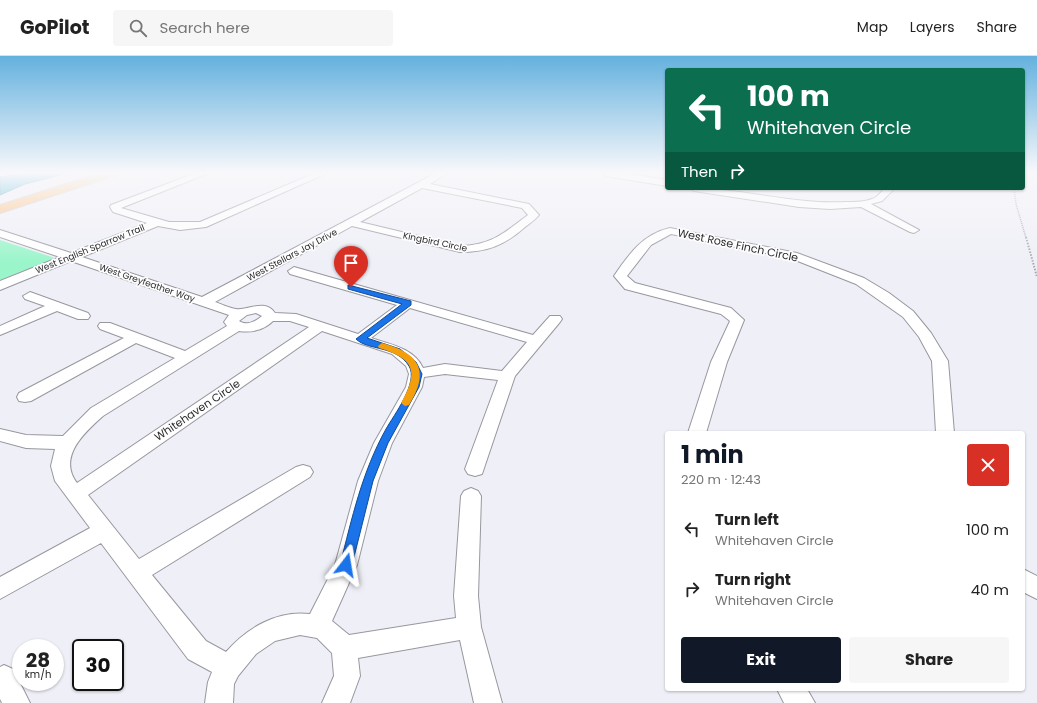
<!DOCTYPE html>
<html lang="en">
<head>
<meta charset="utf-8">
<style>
  :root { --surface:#fff; --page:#f6f6f6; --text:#222; --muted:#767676; --line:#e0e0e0; --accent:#111827 }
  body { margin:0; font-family:Poppins,sans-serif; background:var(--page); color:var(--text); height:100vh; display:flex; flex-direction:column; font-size:15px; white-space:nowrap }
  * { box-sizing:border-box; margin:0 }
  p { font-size:13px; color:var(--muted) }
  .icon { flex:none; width:22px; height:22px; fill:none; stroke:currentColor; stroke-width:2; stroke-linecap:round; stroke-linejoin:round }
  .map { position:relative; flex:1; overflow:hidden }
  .sheet { position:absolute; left:665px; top:375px; width:360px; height:260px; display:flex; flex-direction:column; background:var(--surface); border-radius:4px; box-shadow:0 1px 3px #0004 }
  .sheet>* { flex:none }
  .guide { position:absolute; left:665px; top:12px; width:360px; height:122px; border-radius:4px; box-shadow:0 1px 3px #0004; background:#0b6e4f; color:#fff; overflow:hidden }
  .speed { position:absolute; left:12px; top:583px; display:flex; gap:8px; font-size:20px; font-weight:700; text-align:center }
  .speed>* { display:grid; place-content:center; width:52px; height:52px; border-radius:50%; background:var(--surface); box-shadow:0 1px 3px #0004; line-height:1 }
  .speed small { font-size:10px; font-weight:400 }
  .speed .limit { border:2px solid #111; border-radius:6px; background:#fff; color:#111 }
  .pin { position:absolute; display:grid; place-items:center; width:34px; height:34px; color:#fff; margin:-41px -17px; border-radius:50% 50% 50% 0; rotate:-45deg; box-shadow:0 0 4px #0007 }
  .pin .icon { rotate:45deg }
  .me { position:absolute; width:44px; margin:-22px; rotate:14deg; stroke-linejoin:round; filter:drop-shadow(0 0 3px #0008) }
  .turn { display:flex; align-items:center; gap:14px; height:84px; padding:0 16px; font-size:18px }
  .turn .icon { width:52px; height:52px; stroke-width:2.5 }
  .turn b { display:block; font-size:28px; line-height:34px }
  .then { display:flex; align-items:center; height:38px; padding:0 16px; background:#0003; gap:8px; font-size:15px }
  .round { display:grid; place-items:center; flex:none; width:42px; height:42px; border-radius:4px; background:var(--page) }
  .headline { display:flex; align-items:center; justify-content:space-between; height:68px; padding:0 16px }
  h1 { font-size:24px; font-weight:700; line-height:30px; color:var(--accent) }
  .primary-button { display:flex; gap:8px; margin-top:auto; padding:8px 16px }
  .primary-button a { flex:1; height:46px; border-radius:4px; background:var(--accent); color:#fff; font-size:16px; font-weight:700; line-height:46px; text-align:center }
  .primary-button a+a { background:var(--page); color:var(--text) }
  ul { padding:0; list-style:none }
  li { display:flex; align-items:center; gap:12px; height:60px; padding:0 16px }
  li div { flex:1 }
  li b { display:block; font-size:15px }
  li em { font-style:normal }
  header { display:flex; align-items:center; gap:24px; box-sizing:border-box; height:56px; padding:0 20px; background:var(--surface); border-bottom:1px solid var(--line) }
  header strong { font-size:19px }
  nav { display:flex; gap:22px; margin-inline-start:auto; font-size:14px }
  .search { width:280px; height:36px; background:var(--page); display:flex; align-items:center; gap:10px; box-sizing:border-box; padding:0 14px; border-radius:4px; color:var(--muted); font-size:15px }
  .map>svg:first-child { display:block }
</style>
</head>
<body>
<header>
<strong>GoPilot</strong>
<div class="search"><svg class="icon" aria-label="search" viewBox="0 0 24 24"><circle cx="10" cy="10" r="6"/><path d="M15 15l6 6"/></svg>Search here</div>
<nav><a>Map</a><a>Layers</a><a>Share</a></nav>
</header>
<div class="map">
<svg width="1037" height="647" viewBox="0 0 1037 647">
  <rect width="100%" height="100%" fill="#efeff7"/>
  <path fill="#9af5ca" d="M 0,184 L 58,203 L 0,228 Z"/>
  <path fill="#3eadd0" stroke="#38869f" d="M 29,117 L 68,117 L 25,128 L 0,139 L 0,121 Z"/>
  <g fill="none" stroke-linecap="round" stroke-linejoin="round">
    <defs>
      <path id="minor" d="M 196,117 L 209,117 L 121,152 L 169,166 L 200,166 L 315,117 L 327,117 L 206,171 L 180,174 L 158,170 L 82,201 L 202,241 L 436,117 L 447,117 L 430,128 L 529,148 L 539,159 C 535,164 530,167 525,171 C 505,189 487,196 460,196 L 352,170 L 215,246 C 221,248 229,252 236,253 C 247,255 265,242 275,257 L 296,258 L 358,278 L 397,249 L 290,218 L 288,215 L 294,211 L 533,279 L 550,260 L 560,260 L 562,263 L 560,266 L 515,320 L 482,418 L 475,420 L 468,418 L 465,413 L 498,324 L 445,318 L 424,321 L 422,331 L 392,387 L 378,425 L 357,509 L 332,565 L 349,579 L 456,562 L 454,540 L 461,440 L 464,435 L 471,432 L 478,435 L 481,440 L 478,540 L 481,571 L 502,647 L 474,647 L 460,584 L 358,602 L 360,620 L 350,647 L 322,647 L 334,620 L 332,597 L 317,582 L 300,579 L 275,585 L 256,598 L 238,620 L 234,628 L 233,647 L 205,647 L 208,626 L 212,616 L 188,603 L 101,487 L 0,543 L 0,521 L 90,472 L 55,425 L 51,410 L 55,393 L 26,392 L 0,385 L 0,373 L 26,379 L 63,380 L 91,352 L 175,302 L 136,287 L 31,345 L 25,346 L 19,345 L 17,341 L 19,337 L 124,282 L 100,273 L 98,270 L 100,267 L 110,267 L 185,295 L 227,270 L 224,266 L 229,259 L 71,205 L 0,234 L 0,225 L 60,201 L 0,181 L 0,174 L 71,197 L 147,167 L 113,156 L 110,151 L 111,149 ZM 422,132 L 522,152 L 528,159 C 504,177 492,189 460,190 L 360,166 ZM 410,252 L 527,286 L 502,315 L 445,308 L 423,312 C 414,292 389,288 371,282 ZM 256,257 L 262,260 C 255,266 247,270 239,265 L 247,259 ZM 273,265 L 290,265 L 309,271 L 77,427 C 57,401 85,376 103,360 L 239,275 C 251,277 264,274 273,265 ZM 322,275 L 392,298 L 406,310 L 409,318 L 406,331 L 374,387 L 358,425 L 335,509 L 310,558 C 277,554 247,572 226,596 L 206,585 L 152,519 L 310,421 L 313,416 L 310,411 L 303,409 L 296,411 L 139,503 L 88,439 Z
        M 602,117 L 623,117 L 667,124 L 667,130 L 606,120 Z
        M 689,132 C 742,132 793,149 846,146 C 855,146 868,146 876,141 C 879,139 882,135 885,132 L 895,132 L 882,145 L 871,148 L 919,174 L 914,177 L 910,176 L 861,151 L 830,153 L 799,151 L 694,135 Z
        M 670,172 L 797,197 L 864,222 L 889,237 L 913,255 L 931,277 L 948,305 L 954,377 L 936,377 L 932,305 L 919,281 L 903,261 L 856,228 L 790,202 L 671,178 L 651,189 L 627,220 L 635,227 L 731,252 L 744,264 L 727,306 L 706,377 L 688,377 L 711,306 L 730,265 L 721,258 L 625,233 L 614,220 C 629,198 643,178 670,172 Z
        M 30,236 L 88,257 L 90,260 L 88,263 L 78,263 L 57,255 L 0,279 L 0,270 L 45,250 L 25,243 L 23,240 Z
        M 1023,513 L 1037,520 L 1037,543 L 1023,536 Z
        M 4,609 L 13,613 L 30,647 L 2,647 L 0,643 L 0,611 Z
        M 777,633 L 807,633 L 815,647 L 784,647 Z"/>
      <path id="major" d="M 100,117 L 118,117 L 116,119 L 0,157 L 0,149 Z"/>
    </defs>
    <use href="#minor" stroke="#98979f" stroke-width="2"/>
    <use href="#major" stroke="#cccccd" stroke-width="2"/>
    <path stroke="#a6a6ac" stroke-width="1.5" stroke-dasharray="1 1" stroke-linecap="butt" d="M 1014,132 L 1016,148 L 1026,182"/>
    <path stroke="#a6a6ac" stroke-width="2" stroke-dasharray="1.5 1.5" stroke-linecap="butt" d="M 1026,181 L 1037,221"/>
    <use href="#minor" fill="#fff" fill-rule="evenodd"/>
    <use href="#major" fill="#fcc07e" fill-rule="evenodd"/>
  </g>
  <linearGradient id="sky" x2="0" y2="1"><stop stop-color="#64b1de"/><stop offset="0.56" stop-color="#f8f8fb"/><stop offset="1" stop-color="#f8f8fb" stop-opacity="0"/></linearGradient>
  <rect width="1037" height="208" fill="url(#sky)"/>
  <path fill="#1a73e8" stroke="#114b97" d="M 348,229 L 411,245 L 411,249 L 367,282 L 400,293 L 416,306 L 422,318 L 419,331 L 388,387 L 373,425 L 351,513 L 346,514 L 342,513 L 340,509 C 352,462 362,416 386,373 C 394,359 419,326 409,310 C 396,289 368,295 356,283 L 402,248 L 348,233 Z"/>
  <path fill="#f59e0b" d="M 382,287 C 420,297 430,315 409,349 L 405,350 L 401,347 C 419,315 415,303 379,292 L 378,290 Z"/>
  <g text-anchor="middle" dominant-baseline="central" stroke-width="3.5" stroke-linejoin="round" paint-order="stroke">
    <g font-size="9" fill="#2b2a2d" stroke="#fdfdfe">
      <text transform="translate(435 186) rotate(12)">Kingbird Circle</text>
      <text transform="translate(90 193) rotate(-22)">West English Sparrow Trail</text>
      <text transform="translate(292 199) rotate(-28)">West Stellars Jay Drive</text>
      <text transform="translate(147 227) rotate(19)">West Greyfeather Way</text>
    </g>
    <g font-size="11" fill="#2b2a2d" stroke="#fdfdfe">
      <text transform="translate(738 189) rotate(12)">West Rose Finch Circle</text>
      <text transform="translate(197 354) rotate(-34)">Whitehaven Circle</text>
    </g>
  </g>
</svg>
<div class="speed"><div>28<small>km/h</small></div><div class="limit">30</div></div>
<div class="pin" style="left:351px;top:231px;background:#d93025"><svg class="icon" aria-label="arrive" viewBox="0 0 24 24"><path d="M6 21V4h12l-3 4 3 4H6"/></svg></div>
<svg class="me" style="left:346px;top:509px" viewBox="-20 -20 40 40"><path d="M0-17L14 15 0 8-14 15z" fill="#1a73e8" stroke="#fff" stroke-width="4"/></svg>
<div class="guide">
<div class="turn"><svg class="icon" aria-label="left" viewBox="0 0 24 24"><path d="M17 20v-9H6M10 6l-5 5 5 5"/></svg><div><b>100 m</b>Whitehaven Circle</div></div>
<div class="then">Then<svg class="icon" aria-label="right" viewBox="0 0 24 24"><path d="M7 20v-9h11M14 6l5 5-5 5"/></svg></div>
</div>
<section class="sheet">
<div class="headline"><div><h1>1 min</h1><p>220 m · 12:43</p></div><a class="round" style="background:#d93025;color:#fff"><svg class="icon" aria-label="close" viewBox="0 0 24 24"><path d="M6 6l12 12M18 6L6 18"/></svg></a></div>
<ul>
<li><svg class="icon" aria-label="left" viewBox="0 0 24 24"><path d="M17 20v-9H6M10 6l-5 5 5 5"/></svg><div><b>Turn left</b><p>Whitehaven Circle</p></div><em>100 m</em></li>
<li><svg class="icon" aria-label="right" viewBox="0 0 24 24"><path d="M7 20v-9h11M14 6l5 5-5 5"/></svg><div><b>Turn right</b><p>Whitehaven Circle</p></div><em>40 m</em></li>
</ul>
<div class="primary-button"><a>Exit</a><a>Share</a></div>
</section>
</div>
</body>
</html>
